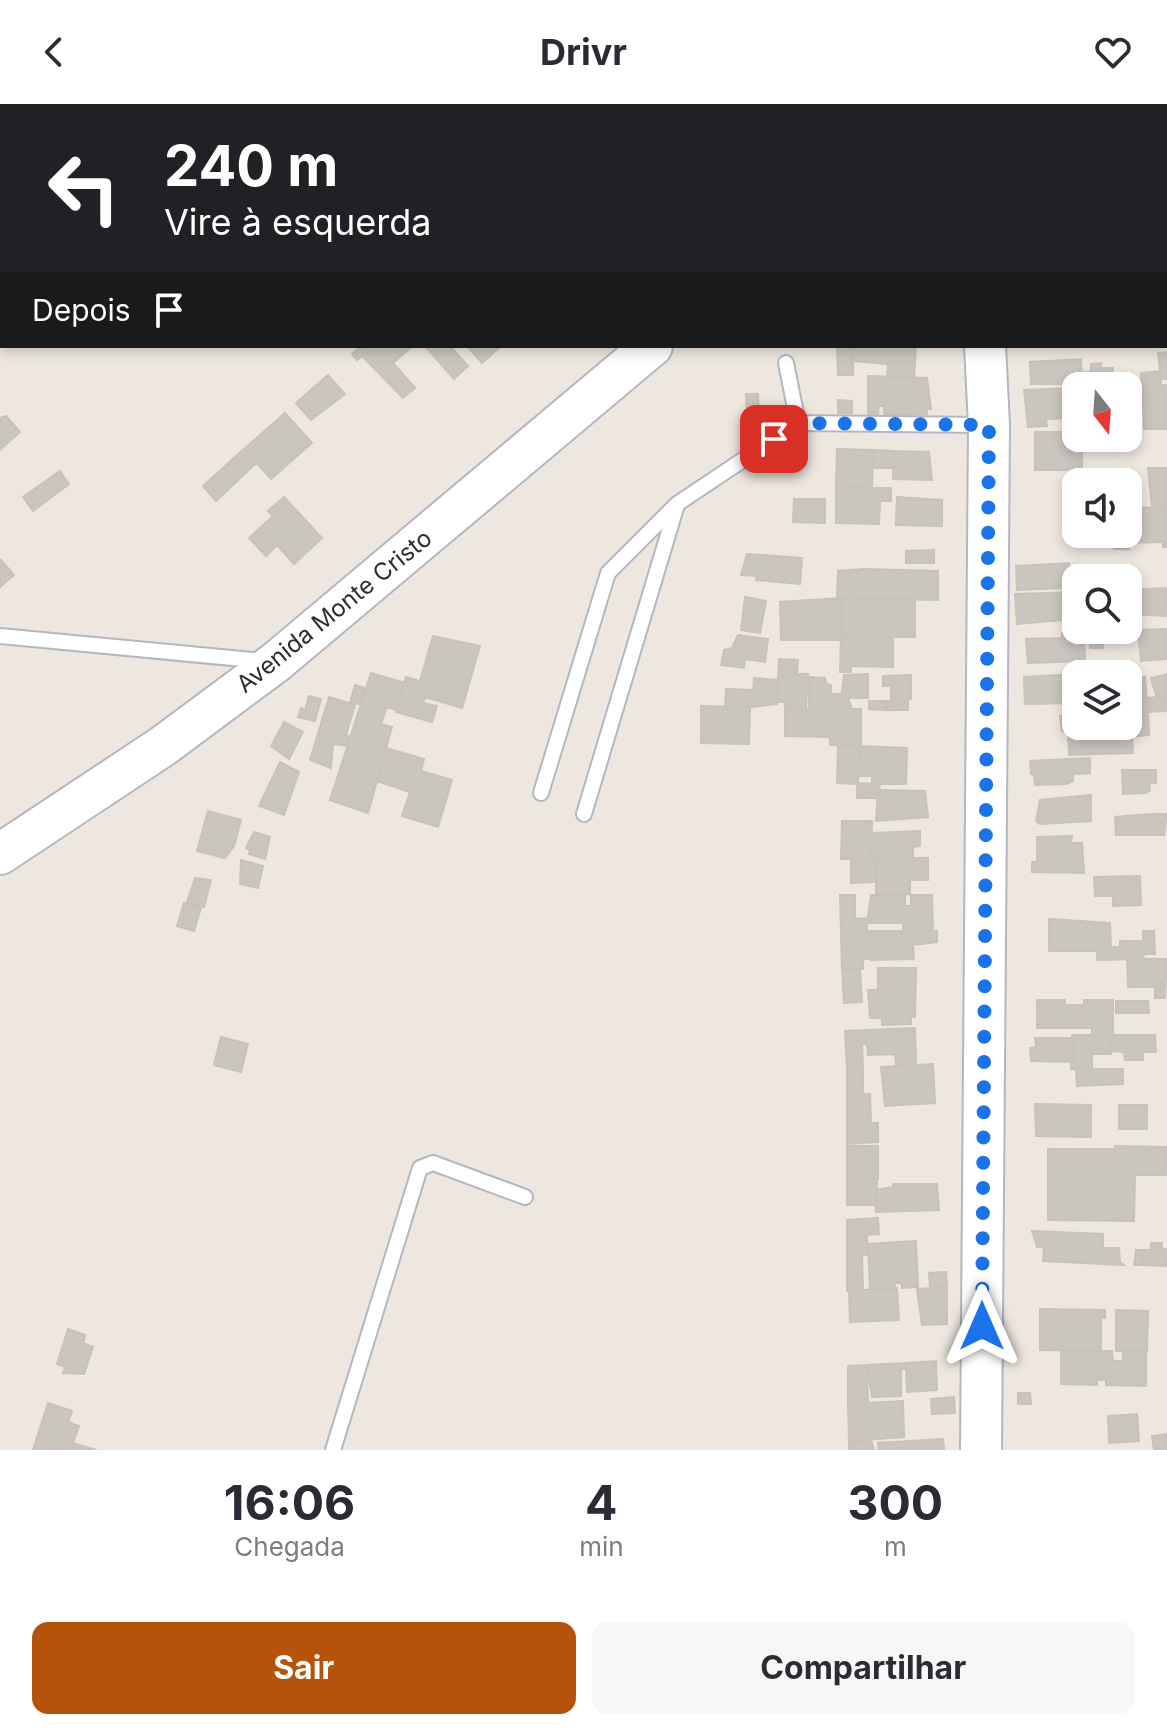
<!DOCTYPE html>
<html lang="pt">
<head>
<meta charset="utf-8">
<style>
  :root { --surface:#fff; --page:#f7f7f7; --text:#2b2b33; --muted:#7c7c81; --accent:#b45309 }
  body { margin:0; font-family:Inter,sans-serif; background:var(--page); color:var(--text); height:100vh; display:flex; flex-direction:column; font-size:30px; white-space:nowrap }
  * { box-sizing:border-box; margin:0 }
  p { font-size:26px; color:var(--muted) }
  .icon { flex:none; width:44px; height:44px; fill:none; stroke:currentColor; stroke-width:2; stroke-linecap:round; stroke-linejoin:round }
  .map { position:relative; height:1346px; overflow:hidden }
  .drawer { display:flex; flex-direction:column; background:var(--surface); flex:1 }
  .drawer>* { flex:none }
  .hud { position:absolute; left:0px; top:0px; width:1168px; height:244px; box-shadow:0 4px 12px #0003; background:#202124; color:#fff; overflow:hidden }
  .needle { width:52px; rotate:163deg }
  .controls { position:absolute; left:1062px; top:268px; display:grid; gap:16px }
  .controls a { display:grid; place-items:center; width:80px; height:80px; border-radius:16px; background:var(--surface); box-shadow:0 4px 12px #0003; font-size:40px }
  .pin { position:absolute; display:grid; place-items:center; width:68px; height:68px; color:#fff; margin:-34px; border-radius:16px; box-shadow:0 4px 12px #0006 }
  .me { position:absolute; width:88px; margin:-44px; rotate:0deg; stroke-linejoin:round; filter:drop-shadow(0 0 6px #0008) }
  .turn { display:flex; align-items:center; gap:28px; height:168px; padding:0 32px; font-size:36px }
  .turn .icon { width:104px; height:104px; stroke-width:2.5 }
  .turn b { display:block; font-size:56px; line-height:68px }
  .then { display:flex; align-items:center; height:76px; padding:0 32px; background:#0003; gap:16px; font-size:30px }
  .eta { display:flex; justify-content:space-evenly; align-items:center; height:136px; text-align:center }
  .eta b { font-size:48px; font-weight:700; line-height:56px }
  .cta { display:flex; gap:16px; margin-top:auto; padding:16px 32px }
  .cta a { flex:1; height:92px; border-radius:16px; background:var(--accent); color:#fff; font-size:32px; font-weight:700; line-height:92px; text-align:center }
  .cta a+a { background:var(--page); color:var(--text) }
  header { display:flex; justify-content:space-between; align-items:center; height:104px; padding:0 32px; background:var(--surface); font-size:36px; font-weight:700 }
  .map>svg:first-child { display:block }
</style>
</head>
<body>
<header><svg class="icon" aria-label="back" viewBox="0 0 24 24"><path d="M15 5l-7 7 7 7"/></svg>Drivr<svg class="icon" aria-label="heart" viewBox="0 0 24 24"><path d="M12 20l-8-8c-3-5 5-10 8-4 3-6 11-1 8 4z"/></svg></header>
<div class="map">
<svg width="1167" height="1346" viewBox="0 0 1167 1346">
  <rect width="100%" height="100%" fill="#eee7e0"/>
  <path fill="#cac5be" stroke="#cac2b9" stroke-width="2" d="M 361,242 L 413,242 L 393,259 L 415,284 L 403,294 L 362,252 L 357,256 L 352,250 Z
    M 425,242 L 450,242 L 468,262 L 454,275 Z
    M 467,242 L 501,242 L 482,259 Z
    M 837,242 L 853,242 L 853,271 L 838,271 Z
    M 853,242 L 916,242 L 914,274 L 887,273 L 888,260 L 852,257 Z
    M 1167,248 L 1167,275 L 1161,275 L 1158,249 Z
    M 1081,255 L 1082,280 L 1031,280 L 1030,258 Z
    M 1101,259 L 1101,264 L 1113,264 L 1113,282 L 1082,282 L 1082,269 L 1091,268 L 1091,260 Z
    M 1160,267 L 1161,281 L 1142,281 L 1141,269 Z
    M 328,271 L 345,290 L 311,316 L 296,299 Z
    M 868,272 L 927,274 L 931,305 L 927,305 L 927,310 L 884,310 L 884,302 L 879,302 L 878,310 L 868,310 Z
    M 1142,281 L 1167,281 L 1167,325 L 1144,325 Z
    M 1076,284 L 1073,314 L 1046,315 L 1047,322 L 1028,323 L 1024,286 Z
    M 746,290 L 758,290 L 759,310 L 747,311 Z
    M 838,296 L 852,297 L 852,309 L 838,309 Z
    M 285,309 L 312,339 L 271,375 L 244,345 Z
    M 6,312 L 20,328 L 0,346 L 0,314 Z
    M 1035,328 L 1076,328 L 1076,334 L 1082,334 L 1082,366 L 1035,366 Z
    M 244,345 L 256,359 L 216,397 L 203,382 Z
    M 837,345 L 873,346 L 872,383 L 836,382 Z
    M 873,346 L 894,347 L 893,364 L 873,364 Z
    M 894,347 L 929,348 L 932,376 L 893,375 Z
    M 1148,364 L 1167,364 L 1167,403 L 1152,403 Z
    M 60,367 L 69,380 L 33,407 L 23,393 Z
    M 836,382 L 891,384 L 891,397 L 880,397 L 879,420 L 836,419 Z
    M 284,393 L 322,434 L 294,460 L 277,441 L 266,452 L 249,434 L 273,412 L 268,407 Z
    M 897,393 L 942,396 L 942,422 L 896,421 Z
    M 794,395 L 825,395 L 825,419 L 793,418 Z
    M 1167,403 L 1167,443 L 1163,443 L 1163,438 L 1128,439 L 1129,445 L 1114,445 L 1113,440 L 1085,441 L 1085,430 L 1128,430 L 1128,404 Z
    M 934,446 L 934,459 L 906,459 L 906,447 Z
    M 747,450 L 802,454 L 800,480 L 756,476 L 757,472 L 741,471 Z
    M 1,456 L 14,471 L 0,483 L 0,457 Z
    M 1069,459 L 1069,474 L 1075,474 L 1076,488 L 1065,488 L 1065,484 L 1017,486 L 1016,462 Z
    M 864,465 L 938,467 L 938,496 L 837,494 L 838,467 Z
    M 1167,484 L 1167,512 L 1128,510 L 1128,486 Z
    M 1076,488 L 1076,515 L 1017,520 L 1015,490 Z
    M 745,493 L 766,497 L 760,529 L 741,526 Z
    M 840,494 L 841,536 L 781,536 L 780,498 Z
    M 842,494 L 915,495 L 915,533 L 843,533 Z
    M 1167,525 L 1167,555 L 1141,557 L 1138,526 Z
    M 1115,527 L 1117,536 L 1103,536 L 1103,544 L 1090,544 L 1088,528 Z
    M 1084,528 L 1085,557 L 1028,559 L 1026,535 L 1062,534 L 1062,529 Z
    M 738,531 L 768,535 L 765,558 L 745,555 L 744,564 L 721,561 L 724,546 L 732,544 Z
    M 433,532 L 480,542 L 462,604 L 425,593 L 423,599 L 437,602 L 432,618 L 396,608 L 406,573 L 420,577 Z
    M 841,533 L 893,533 L 893,563 L 851,562 L 851,568 L 840,568 Z
    M 779,555 L 798,556 L 797,570 L 808,570 L 806,604 L 785,604 L 785,598 L 777,598 Z
    M 371,569 L 405,579 L 397,606 L 387,603 L 381,620 L 392,623 L 368,709 L 330,696 Z
    M 868,570 L 868,594 L 848,594 L 852,605 L 840,605 L 844,571 Z
    M 1076,570 L 1076,599 L 1025,600 L 1024,573 Z
    M 1167,570 L 1167,595 L 1157,595 L 1151,574 Z
    M 911,571 L 911,595 L 891,595 L 891,582 L 883,582 L 883,572 Z
    M 1132,572 L 1145,573 L 1148,608 L 1128,608 L 1128,577 L 1132,577 Z
    M 809,573 L 825,574 L 826,580 L 831,581 L 831,590 L 840,590 L 840,605 L 809,604 Z
    M 754,574 L 778,576 L 777,600 L 752,603 Z
    M 355,581 L 364,584 L 359,600 L 350,598 Z
    M 726,585 L 753,586 L 752,603 L 725,603 Z
    M 309,592 L 321,595 L 315,617 L 298,613 L 301,604 L 305,606 Z
    M 329,593 L 355,601 L 346,631 L 349,632 L 347,642 L 333,640 L 331,664 L 310,656 Z
    M 1157,593 L 1167,595 L 1167,607 L 1148,608 L 1148,594 Z
    M 900,595 L 908,597 L 908,606 L 888,606 L 888,597 Z
    M 869,597 L 886,597 L 886,606 L 869,605 Z
    M 701,602 L 750,603 L 749,640 L 701,639 Z
    M 785,604 L 861,605 L 861,642 L 830,641 L 830,633 L 785,632 Z
    M 1136,608 L 1148,608 L 1149,631 L 1137,632 Z
    M 1076,611 L 1076,622 L 1123,622 L 1124,634 L 1132,634 L 1133,649 L 1069,651 L 1068,626 L 1062,627 L 1060,612 Z
    M 284,618 L 303,628 L 289,655 L 271,642 Z
    M 838,642 L 859,642 L 858,680 L 837,679 Z
    M 860,642 L 907,644 L 906,680 L 872,680 L 872,672 L 859,672 Z
    M 386,644 L 424,655 L 421,667 L 452,676 L 438,723 L 402,712 L 410,688 L 377,677 Z
    M 1090,654 L 1090,669 L 1073,670 L 1073,677 L 1066,680 L 1035,681 L 1034,670 L 1031,670 L 1030,657 Z
    M 280,658 L 299,668 L 284,711 L 259,702 Z
    M 1122,666 L 1156,666 L 1156,679 L 1149,680 L 1150,687 L 1146,689 L 1123,690 Z
    M 857,679 L 880,680 L 878,694 L 857,694 Z
    M 878,686 L 925,687 L 928,713 L 876,717 Z
    M 1091,691 L 1091,717 L 1040,720 L 1036,717 L 1040,696 Z
    M 208,707 L 241,716 L 234,742 L 225,754 L 197,747 Z
    M 1151,710 L 1167,710 L 1164,731 L 1116,731 L 1115,713 Z
    M 842,717 L 872,717 L 871,755 L 841,755 Z
    M 920,727 L 920,742 L 913,743 L 913,754 L 871,755 L 872,729 Z
    M 254,728 L 270,733 L 265,755 L 249,750 L 250,746 L 246,744 Z
    M 1072,732 L 1071,739 L 1082,739 L 1084,769 L 1032,768 L 1032,758 L 1037,758 L 1037,733 Z
    M 876,754 L 876,778 L 851,779 L 851,755 Z
    M 876,754 L 928,754 L 928,776 L 910,776 L 910,790 L 876,791 Z
    M 241,756 L 263,762 L 258,784 L 240,780 Z
    M 1140,772 L 1141,801 L 1113,802 L 1113,792 L 1095,792 L 1094,773 Z
    M 195,774 L 211,776 L 204,803 L 187,798 Z
    M 840,791 L 855,791 L 855,815 L 867,814 L 867,828 L 841,828 Z
    M 871,791 L 905,791 L 905,802 L 911,802 L 911,791 L 932,791 L 933,827 L 903,827 L 903,819 L 867,819 Z
    M 184,799 L 201,804 L 194,827 L 177,822 Z
    M 1049,815 L 1110,819 L 1111,843 L 1120,843 L 1120,837 L 1143,837 L 1143,827 L 1154,827 L 1155,850 L 1143,850 L 1144,855 L 1097,856 L 1097,847 L 1049,847 Z
    M 872,827 L 901,827 L 901,832 L 904,827 L 937,827 L 937,838 L 913,841 L 914,855 L 871,856 Z
    M 872,827 L 871,855 L 863,855 L 863,865 L 842,865 L 841,828 Z
    M 1144,855 L 1167,855 L 1165,894 L 1155,894 L 1155,883 L 1128,883 L 1127,856 Z
    M 878,864 L 916,864 L 915,913 L 911,913 L 911,920 L 882,921 L 882,914 L 870,914 L 868,886 L 878,886 Z
    M 842,865 L 860,865 L 862,898 L 844,899 Z
    M 1037,896 L 1065,896 L 1065,901 L 1084,901 L 1084,896 L 1113,896 L 1113,931 L 1092,931 L 1092,924 L 1037,924 Z
    M 1116,897 L 1148,897 L 1149,909 L 1116,909 Z
    M 915,924 L 916,961 L 896,962 L 895,950 L 868,951 L 867,940 L 862,940 L 863,963 L 847,964 L 845,927 Z
    M 1072,931 L 1111,931 L 1111,950 L 1092,950 L 1092,965 L 1071,965 Z
    M 1111,931 L 1155,931 L 1156,948 L 1143,948 L 1143,956 L 1125,956 L 1124,948 L 1111,947 Z
    M 221,933 L 248,940 L 241,968 L 214,961 Z
    M 1035,934 L 1074,934 L 1074,958 L 1031,957 L 1030,944 L 1036,943 Z
    M 933,960 L 935,999 L 885,1002 L 881,963 Z
    M 863,963 L 863,990 L 870,990 L 871,1019 L 847,1020 L 847,964 Z
    M 1076,965 L 1123,965 L 1123,980 L 1077,982 Z
    M 1035,1000 L 1091,1001 L 1091,1033 L 1036,1032 Z
    M 1119,1001 L 1147,1001 L 1147,1025 L 1119,1025 Z
    M 871,1019 L 878,1019 L 878,1038 L 847,1040 L 847,1020 Z
    M 847,1042 L 878,1042 L 878,1075 L 847,1076 Z
    M 1115,1042 L 1167,1043 L 1167,1071 L 1135,1071 L 1134,1117 L 1048,1116 L 1048,1045 L 1114,1045 Z
    M 877,1075 L 876,1101 L 847,1101 L 847,1076 Z
    M 893,1080 L 937,1080 L 939,1106 L 876,1108 L 875,1086 L 893,1083 Z
    M 878,1114 L 879,1130 L 847,1132 L 847,1116 Z
    M 1032,1127 L 1103,1130 L 1103,1144 L 1119,1144 L 1120,1158 L 1124,1161 L 1043,1157 L 1044,1143 L 1037,1143 Z
    M 867,1131 L 868,1151 L 862,1151 L 863,1186 L 847,1187 L 847,1132 Z
    M 916,1137 L 918,1183 L 902,1184 L 902,1179 L 895,1179 L 894,1185 L 870,1186 L 868,1140 Z
    M 1151,1139 L 1162,1139 L 1162,1145 L 1167,1145 L 1167,1162 L 1143,1161 L 1142,1152 L 1150,1153 Z
    M 1136,1146 L 1150,1146 L 1150,1153 L 1142,1152 L 1143,1161 L 1134,1161 Z
    M 946,1168 L 947,1182 L 930,1183 L 929,1169 Z
    M 947,1183 L 947,1220 L 922,1221 L 917,1185 Z
    M 897,1184 L 899,1216 L 850,1218 L 849,1187 Z
    M 1040,1205 L 1105,1206 L 1105,1214 L 1101,1214 L 1101,1247 L 1040,1246 Z
    M 1116,1206 L 1148,1207 L 1147,1247 L 1116,1247 Z
    M 68,1225 L 85,1231 L 83,1239 L 93,1243 L 84,1270 L 63,1269 L 65,1263 L 57,1260 Z
    M 1061,1247 L 1112,1247 L 1113,1257 L 1123,1257 L 1123,1247 L 1146,1248 L 1146,1282 L 1106,1281 L 1106,1276 L 1097,1276 L 1097,1281 L 1061,1280 Z
    M 936,1257 L 937,1286 L 907,1288 L 906,1259 Z
    M 906,1259 L 906,1265 L 901,1265 L 901,1292 L 872,1293 L 867,1261 Z
    M 867,1261 L 868,1299 L 848,1300 L 848,1262 Z
    M 1018,1289 L 1030,1289 L 1031,1300 L 1018,1300 Z
    M 954,1293 L 955,1309 L 932,1310 L 931,1295 Z
    M 903,1297 L 904,1333 L 849,1337 L 848,1300 Z
    M 48,1299 L 72,1307 L 59,1346 L 33,1346 Z
    M 1137,1310 L 1139,1337 L 1109,1339 L 1108,1312 Z
    M 68,1318 L 79,1322 L 73,1339 L 96,1346 L 59,1346 Z
    M 1167,1330 L 1167,1346 L 1154,1346 L 1152,1332 Z
    M 943,1335 L 944,1346 L 879,1346 L 878,1339 Z
    M 871,1336 L 874,1346 L 849,1346 L 849,1338 Z"/>
  <g fill="none" stroke-linecap="round" stroke-linejoin="round">
    <defs>
      <path id="lane" d="M 786,259 L 798,319
        M 0,532 L 263,557
        M 541,689 L 608,469 L 677,400 L 798,319 L 985,321
        M 584,710 L 676,404
        M 333,1346 L 420,1064 L 433,1059 L 525,1093"/>
      <path id="secondary" d="M 938,2 L 940,0
        M 0,750 L 163,642 L 276,558 L 652,242
        M 981,1346 L 989,321 L 985,242"/>
    </defs>
    <use href="#lane" stroke="#b3b7c0" stroke-width="18"/>
    <use href="#secondary" stroke="#b3b7c0" stroke-width="44"/>
    <use href="#lane" stroke="#fff" stroke-width="14"/>
    <use href="#secondary" stroke="#fff" stroke-width="40"/>
  </g>
  <g fill="none" stroke-linecap="round" stroke-linejoin="round">
    <path stroke="#1a73e8" stroke-width="14" stroke-dasharray="0 25.2" d="M 774,335 L 798,319 L 989,321 L 982,1222"/>
  </g>
  <g text-anchor="middle" dominant-baseline="central" stroke-width="6" stroke-linejoin="round" paint-order="stroke">
    <g font-size="24" fill="#2d2d2d" stroke="#fff">
      <text transform="translate(334 507) rotate(-39)">Avenida Monte Cristo</text>
    </g>
  </g>
</svg>
<div class="controls">
<a><svg class="needle" viewBox="-14 -14 28 28"><path d="M0-13l5 13h-10z" fill="#e53935"/><path d="M0 13l5-13h-10z" fill="#7c7c81"/></svg></a>
<a><svg class="icon" aria-label="sound" viewBox="0 0 24 24"><path d="M4 9h4l5-4v14l-5-4H4zM17 9q2 3 0 6"/></svg></a>
<a><svg class="icon" aria-label="search" viewBox="0 0 24 24"><circle cx="10" cy="10" r="6"/><path d="M15 15l6 6"/></svg></a>
<a><svg class="icon" aria-label="layers" viewBox="0 0 24 24"><path d="M12 4l9 5-9 5-9-5zM3 14l9 5 9-5"/></svg></a>
</div>
<div class="pin" style="left:774px;top:335px;background:#d93025"><svg class="icon" aria-label="arrive" viewBox="0 0 24 24"><path d="M6 21V4h12l-3 4 3 4H6"/></svg></div>
<svg class="me" style="left:982px;top:1222px" viewBox="-20 -20 40 40"><path d="M0-17L14 15 0 8-14 15z" fill="#1a73e8" stroke="#fff" stroke-width="4"/></svg>
<div class="hud">
<div class="turn"><svg class="icon" aria-label="left" viewBox="0 0 24 24"><path d="M17 20v-9H6M10 6l-5 5 5 5"/></svg><div><b>240 m</b>Vire à esquerda</div></div>
<div class="then">Depois<svg class="icon" aria-label="arrive" viewBox="0 0 24 24"><path d="M6 21V4h12l-3 4 3 4H6"/></svg></div>
</div>
</div>
<section class="drawer">
<div class="eta">
<div><b>16:06</b><p>Chegada</p></div>
<div><b>4</b><p>min</p></div>
<div><b>300</b><p>m</p></div>
</div>
<div class="cta"><a>Sair</a><a>Compartilhar</a></div>
</section>
</body>
</html>
